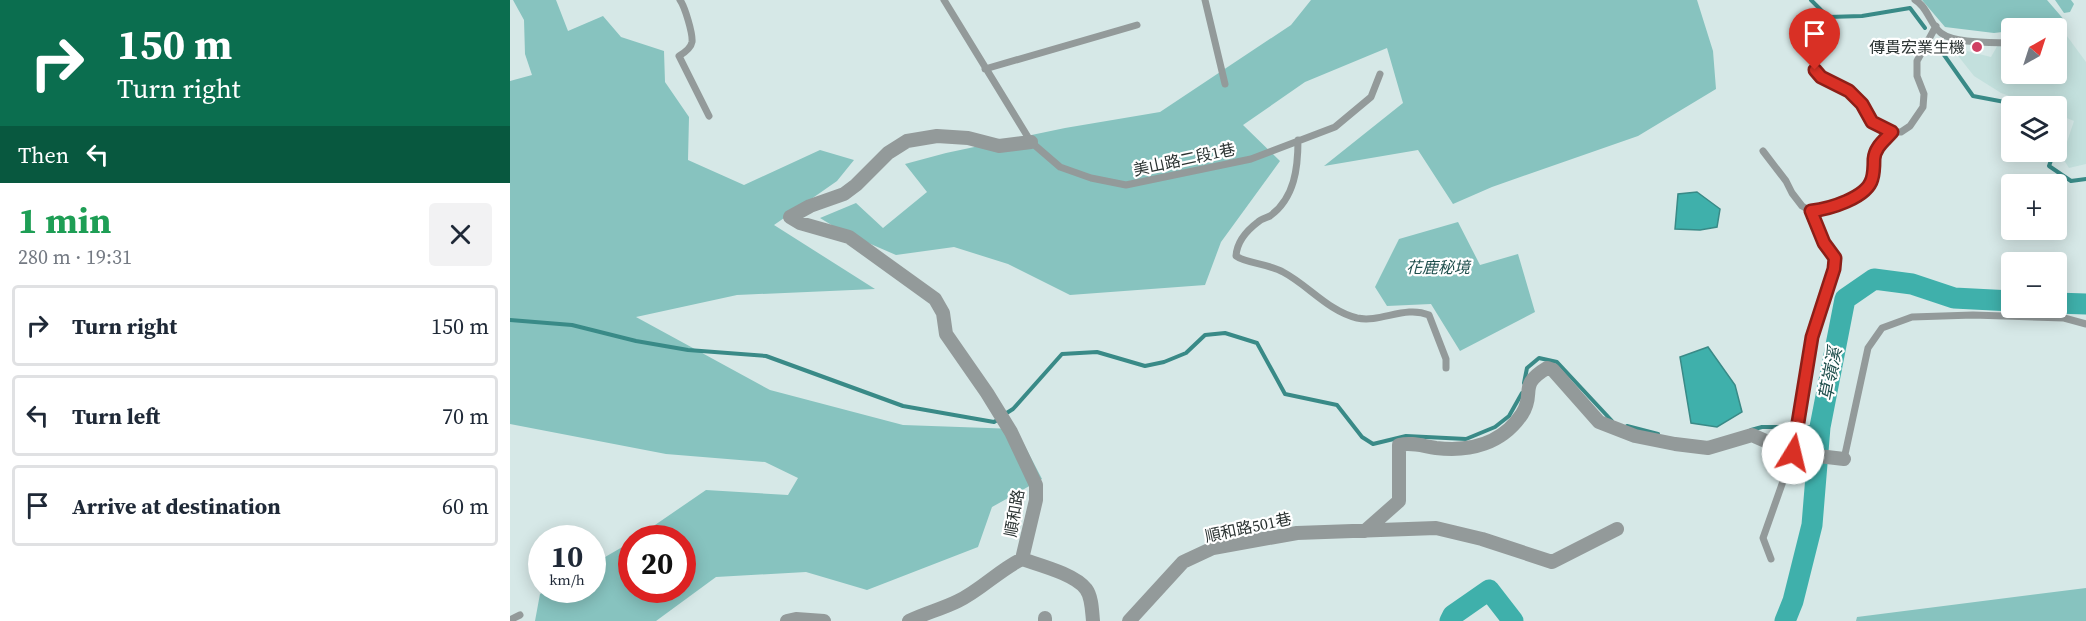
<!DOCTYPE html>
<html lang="en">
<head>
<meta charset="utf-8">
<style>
  :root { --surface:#fff; --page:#f2f2f3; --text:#1f2937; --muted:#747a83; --line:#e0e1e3 }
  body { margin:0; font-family:"Source Serif 4","Noto Sans TC",serif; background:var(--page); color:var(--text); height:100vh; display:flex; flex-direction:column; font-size:22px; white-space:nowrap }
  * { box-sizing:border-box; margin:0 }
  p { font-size:20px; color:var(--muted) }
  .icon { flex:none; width:33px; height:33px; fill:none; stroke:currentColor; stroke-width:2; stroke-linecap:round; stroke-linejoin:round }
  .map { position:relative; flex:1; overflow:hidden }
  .details { display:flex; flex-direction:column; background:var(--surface); width:510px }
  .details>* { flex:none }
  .hud { background:#0b6e4f; color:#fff; overflow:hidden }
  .needle { width:39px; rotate:39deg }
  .tools { position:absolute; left:1491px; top:18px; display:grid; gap:12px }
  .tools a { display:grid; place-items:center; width:66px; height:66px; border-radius:6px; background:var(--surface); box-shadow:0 3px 15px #0003; font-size:30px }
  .speed { position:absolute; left:18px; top:525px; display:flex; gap:12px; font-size:30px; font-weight:700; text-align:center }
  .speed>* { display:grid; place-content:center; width:78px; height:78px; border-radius:50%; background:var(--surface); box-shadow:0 3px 15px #0003; line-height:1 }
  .speed small { font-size:15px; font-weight:400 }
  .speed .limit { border:9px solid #d22; background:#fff; color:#111 }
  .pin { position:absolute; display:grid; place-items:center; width:51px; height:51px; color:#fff; margin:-62px -26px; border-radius:50% 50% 50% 0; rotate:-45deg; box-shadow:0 0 6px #0007 }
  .pin .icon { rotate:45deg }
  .me { position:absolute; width:66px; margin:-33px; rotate:9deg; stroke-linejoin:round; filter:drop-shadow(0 0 4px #0008) }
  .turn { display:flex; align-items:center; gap:21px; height:126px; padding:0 18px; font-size:27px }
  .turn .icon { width:78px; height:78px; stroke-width:2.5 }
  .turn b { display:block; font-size:42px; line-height:51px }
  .then { display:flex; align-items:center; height:57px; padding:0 18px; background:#0003; gap:12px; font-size:22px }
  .round { display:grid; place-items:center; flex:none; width:63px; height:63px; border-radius:6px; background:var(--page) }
  .overview { display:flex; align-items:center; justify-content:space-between; height:102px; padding:0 18px }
  h1 { font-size:36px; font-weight:700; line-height:45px; color:#1e9e55 }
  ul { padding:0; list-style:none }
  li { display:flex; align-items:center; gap:18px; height:81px; margin:0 12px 9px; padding:0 6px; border:3px solid var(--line); border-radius:6px }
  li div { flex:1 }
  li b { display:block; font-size:22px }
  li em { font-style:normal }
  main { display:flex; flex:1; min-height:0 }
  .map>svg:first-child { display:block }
</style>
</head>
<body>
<main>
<section class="details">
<div class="hud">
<div class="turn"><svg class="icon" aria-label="right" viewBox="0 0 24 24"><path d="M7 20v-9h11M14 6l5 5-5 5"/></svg><div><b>150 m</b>Turn right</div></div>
<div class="then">Then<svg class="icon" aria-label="left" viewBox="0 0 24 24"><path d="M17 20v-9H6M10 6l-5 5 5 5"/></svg></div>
</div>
<div class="overview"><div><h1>1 min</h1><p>280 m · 19:31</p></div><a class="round"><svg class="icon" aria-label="close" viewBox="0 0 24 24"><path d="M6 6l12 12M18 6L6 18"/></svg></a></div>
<ul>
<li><svg class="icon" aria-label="right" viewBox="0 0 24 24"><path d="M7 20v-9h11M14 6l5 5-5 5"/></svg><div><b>Turn right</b></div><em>150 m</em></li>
<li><svg class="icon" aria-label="left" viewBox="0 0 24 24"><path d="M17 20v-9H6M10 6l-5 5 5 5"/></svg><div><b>Turn left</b></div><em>70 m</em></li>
<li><svg class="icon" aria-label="arrive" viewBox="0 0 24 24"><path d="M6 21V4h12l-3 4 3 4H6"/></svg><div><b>Arrive at destination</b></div><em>60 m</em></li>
</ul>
</section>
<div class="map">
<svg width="1576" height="621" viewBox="0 0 1576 621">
  <rect width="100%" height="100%" fill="#d6e8e7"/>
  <path fill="#c3e0dd" d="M 1497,29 L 1501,29 L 1502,74 L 1546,74 L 1547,32 L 1554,32 L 1576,62 L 1576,164 L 1559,168 L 1552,157 L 1564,121 L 1547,114 L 1546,106 L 1527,106 L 1491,93 L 1464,76 L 1441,47 L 1481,57 Z"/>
  <path fill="#87c3bf" d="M 3,0 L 46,0 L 58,31 L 93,16 L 111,37 L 154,51 L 155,82 L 179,117 L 178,160 L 234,185 L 310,150 L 344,160 L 327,181 L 264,225 L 365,289 L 227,295 L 126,317 L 260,390 L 393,425 L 506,429 L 532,479 L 482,507 L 468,547 L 357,590 L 296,572 L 206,577 L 146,621 L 25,621 L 30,594 L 38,590 L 82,590 L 83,564 L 121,542 L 122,590 L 172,590 L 172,538 L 126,538 L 196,490 L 278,495 L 288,478 L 255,462 L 156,454 L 0,424 L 0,81 L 22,75 L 15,54 L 14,20 Z
    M 801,0 L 1187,0 L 1203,51 L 1206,89 L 1128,136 L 982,187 L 943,204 L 908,150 L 814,166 L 893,103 L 877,48 L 795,82 L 733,125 L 770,161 L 711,242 L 695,285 L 560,295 L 498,264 L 444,247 L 386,255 L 333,232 L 310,218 L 346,203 L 373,228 L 417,192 L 395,164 L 436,153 L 555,128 L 650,112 L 781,25 Z
    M 1412,0 L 1537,0 L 1556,22 L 1515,28 L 1502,28 L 1501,31 L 1484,33 L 1435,27 Z
    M 1545,0 L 1561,0 L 1564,4 L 1560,12 L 1554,13 Z
    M 948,222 L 970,265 L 1008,254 L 1025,312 L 950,351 L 921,304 L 877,306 L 865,287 L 889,239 Z
    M 1576,588 L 1576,621 L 1346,621 L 1347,617 Z"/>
  <path fill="#3fb0ab" stroke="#398a87" stroke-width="1.5" d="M 1187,192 L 1210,209 L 1207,227 L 1190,230 L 1165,229 L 1168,194 Z
    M 1198,347 L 1225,385 L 1232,412 L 1207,427 L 1181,423 L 1170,357 Z"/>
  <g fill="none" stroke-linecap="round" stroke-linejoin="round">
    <path stroke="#398a87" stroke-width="4" d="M 1301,0 L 1318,17 L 1352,16 L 1400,8 L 1415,28
      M 1427,45 L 1463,96 L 1516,106
      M 1546,118 L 1553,122 L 1546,143
      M 1544,152 L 1539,166 L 1561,181 L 1576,179
      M 0,320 L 62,325 L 126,341 L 178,350 L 256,356 L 393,406 L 484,422 L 489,419
      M 1014,383 L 1017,368 L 1029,358 L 1047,362 L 1102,421
      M 495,414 L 503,409 L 552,354 L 587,352 L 635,366 L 654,362 L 676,353 L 695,335 L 715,333 L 747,343 L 775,394 L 827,405 L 852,437 L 863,444 L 896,436 L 956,439 L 985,427 L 999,416 L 1012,393
      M 1117,426 L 1148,434
      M 1241,430 L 1252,427 L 1310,427"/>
    <path stroke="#3fb0ab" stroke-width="21" d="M 1546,303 L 1576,304
      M 940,621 L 943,615 L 979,590 L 1003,621
      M 1275,621 L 1283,601 L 1302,525 L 1310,427 L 1335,299 L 1364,279 L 1402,284 L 1444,298 L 1502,301"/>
    <path stroke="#939a9a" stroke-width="7" d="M 170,0 C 175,7 183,34 182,42 C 181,48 174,53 169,56 L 199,116
      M 434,0 L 521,142 L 550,167 L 581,178 L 616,185 L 741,159 L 825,127 L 861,97 L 870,74
      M 695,0 L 715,84
      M 1405,0 C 1418,7 1420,25 1431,33 C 1445,44 1484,42 1502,43
      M 475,69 L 627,25
      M 1305,70 L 1311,77 L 1339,91 L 1352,104 L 1362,122 L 1382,132 L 1391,132 L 1400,126 L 1413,107 L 1414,94 L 1407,76 L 1407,61 L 1426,26
      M 788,140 C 788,167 785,198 760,216 C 756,218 751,219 748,222 C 736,231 727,241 726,256 C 735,263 759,264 773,272 C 798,285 818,311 847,318 C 871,323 895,305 919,315 L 936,359 L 936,368
      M 1253,151 L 1276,181 L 1282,193 L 1292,206 L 1301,211 L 1314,210 L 1338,201 L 1353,192 L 1362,181 L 1364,155 L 1368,146 L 1382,132
      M 1334,459 L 1358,348 L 1372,328 L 1402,317 L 1463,315 L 1554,318 L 1576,324
      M 1261,559 L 1253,538 L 1283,453 L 1302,337 L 1324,269 L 1325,258 L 1314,243 L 1301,211
      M 0,620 L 10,615"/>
    <path stroke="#939a9a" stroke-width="14" d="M 855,531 L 889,501 L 889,445 C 902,442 912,446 926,448 C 960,452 992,444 1012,414 C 1026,392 1007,386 1037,368 L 1043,370 L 1089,422 L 1125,436 L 1165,444 L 1198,448 L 1242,435 L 1283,453 L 1334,459
      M 512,559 L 526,500 L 526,485 L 501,432 L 477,393 L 436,334 L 433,313 L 425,299 L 339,237 L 290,223 L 280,217 L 300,206 L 334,194 L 346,185 L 378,153 L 397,141 L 427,136 L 458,138 L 489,146 L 521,142
      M 535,618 L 535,621
      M 277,621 L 286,619 L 314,621
      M 399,621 C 415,613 432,609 448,601 C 471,590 489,570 512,559 C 529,565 565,574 576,589 C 582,597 582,611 583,621
      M 619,621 L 673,562 L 703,548 L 787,533 L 926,528 L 972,539 L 1042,562 L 1107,529"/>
  </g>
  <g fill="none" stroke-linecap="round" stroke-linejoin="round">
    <defs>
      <path id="route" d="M 1283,453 L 1302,337 L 1324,269 L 1325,258 L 1314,243 L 1301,211 C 1319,209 1357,198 1362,179 C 1364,173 1364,166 1364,159 C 1365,147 1374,141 1382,132 L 1362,122 L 1352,104 L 1339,91 L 1311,77 L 1305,70"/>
    </defs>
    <use href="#route" stroke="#8d1f18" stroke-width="15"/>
    <use href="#route" stroke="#d93025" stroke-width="10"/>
  </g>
  <circle fill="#d04063" stroke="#fff" stroke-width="2" cx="1467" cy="47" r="6"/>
  <g text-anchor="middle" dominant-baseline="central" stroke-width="4.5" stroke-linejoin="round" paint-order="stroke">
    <g font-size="16" fill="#2b3332" stroke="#fff" text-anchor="end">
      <text x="1455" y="47">傳貴宏業生機</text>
    </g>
    <g font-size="16" fill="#2b3332" stroke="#fff">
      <text transform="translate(674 159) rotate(-12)">美山路二段1巷</text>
      <text transform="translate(504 513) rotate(-80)">順和路</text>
      <text transform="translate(738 527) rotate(-12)">順和路501巷</text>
    </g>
    <g font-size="16" font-style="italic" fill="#1e4e4c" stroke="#fff">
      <text x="928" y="267">花鹿秘境</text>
    </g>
    <g font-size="18" font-style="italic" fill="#1f4f4c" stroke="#fff">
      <text transform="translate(1320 374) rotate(-79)">草嶺溪</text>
    </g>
  </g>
</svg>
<div class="tools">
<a><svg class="needle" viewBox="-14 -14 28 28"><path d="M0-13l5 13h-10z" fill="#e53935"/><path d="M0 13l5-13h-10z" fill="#747a83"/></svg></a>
<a><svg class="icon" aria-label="layers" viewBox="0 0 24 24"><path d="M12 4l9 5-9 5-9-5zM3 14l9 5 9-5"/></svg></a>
<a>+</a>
<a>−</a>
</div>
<div class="speed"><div>10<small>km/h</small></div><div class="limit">20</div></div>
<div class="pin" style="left:1305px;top:70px;background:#d93025"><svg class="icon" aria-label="arrive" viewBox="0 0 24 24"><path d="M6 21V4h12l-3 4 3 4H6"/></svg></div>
<svg class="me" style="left:1283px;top:453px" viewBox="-20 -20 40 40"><circle r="19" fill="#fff"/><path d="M0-13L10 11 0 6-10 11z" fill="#d93025"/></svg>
</div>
</main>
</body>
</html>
